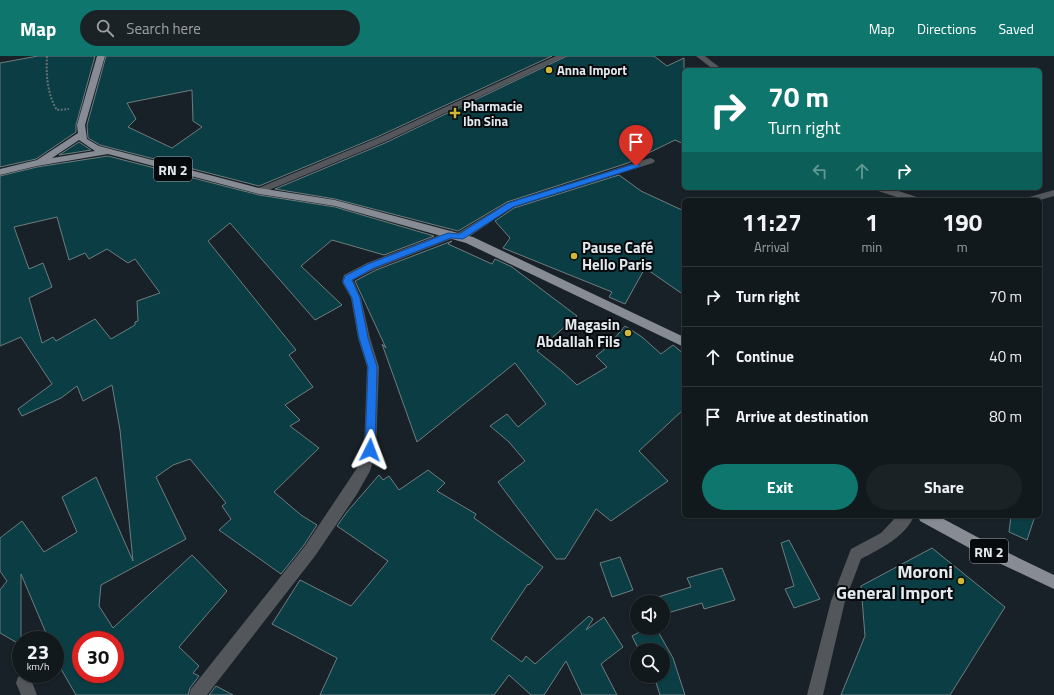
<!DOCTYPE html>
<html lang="en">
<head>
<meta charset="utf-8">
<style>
  :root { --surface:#12191d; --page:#1b2226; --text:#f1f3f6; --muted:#9ca0a4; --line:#31383b; --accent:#0f766e }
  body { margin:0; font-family:"Titillium Web",sans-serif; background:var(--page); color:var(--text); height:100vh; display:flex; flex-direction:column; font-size:15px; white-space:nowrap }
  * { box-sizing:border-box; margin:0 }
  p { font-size:13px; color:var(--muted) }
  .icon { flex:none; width:22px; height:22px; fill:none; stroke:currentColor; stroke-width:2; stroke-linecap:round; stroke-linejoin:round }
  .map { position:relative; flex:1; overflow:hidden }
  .details { position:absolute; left:682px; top:142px; width:360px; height:320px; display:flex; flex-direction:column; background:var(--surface); border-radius:6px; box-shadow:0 1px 3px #0004,0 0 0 1px var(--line) }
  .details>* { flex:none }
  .hud { position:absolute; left:682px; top:12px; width:360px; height:122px; border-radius:6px; box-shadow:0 1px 3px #0004,0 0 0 1px var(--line); background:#0f766e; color:#fff; overflow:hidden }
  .fabs { position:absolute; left:630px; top:539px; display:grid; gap:8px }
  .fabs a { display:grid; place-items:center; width:40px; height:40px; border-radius:50%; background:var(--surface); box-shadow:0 1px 3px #0004,0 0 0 1px var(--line); font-size:20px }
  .speed { position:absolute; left:12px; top:575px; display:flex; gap:8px; font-size:20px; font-weight:700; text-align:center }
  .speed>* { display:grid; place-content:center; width:52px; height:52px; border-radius:50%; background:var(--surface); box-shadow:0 1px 3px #0004,0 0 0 1px var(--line); line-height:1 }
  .speed small { font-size:10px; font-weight:400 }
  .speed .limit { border:6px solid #d22; background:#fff; color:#111 }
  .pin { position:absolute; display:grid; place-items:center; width:34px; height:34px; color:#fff; margin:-41px -17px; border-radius:50% 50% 50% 0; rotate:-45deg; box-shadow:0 0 4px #0007 }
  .pin .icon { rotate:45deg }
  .me { position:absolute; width:44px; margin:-22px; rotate:3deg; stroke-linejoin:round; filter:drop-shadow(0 0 3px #0008) }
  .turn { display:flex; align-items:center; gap:14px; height:84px; padding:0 20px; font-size:18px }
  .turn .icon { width:52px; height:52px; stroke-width:2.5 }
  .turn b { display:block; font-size:28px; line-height:34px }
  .lanes { display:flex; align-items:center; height:38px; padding:0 20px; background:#0003; justify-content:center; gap:20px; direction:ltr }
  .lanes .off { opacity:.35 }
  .eta { display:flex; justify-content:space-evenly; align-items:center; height:68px; text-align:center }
  .eta b { font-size:24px; font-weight:700; line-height:28px }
  .primary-button { display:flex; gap:8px; margin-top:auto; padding:8px 20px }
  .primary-button a { flex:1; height:46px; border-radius:24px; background:var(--accent); color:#fff; font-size:16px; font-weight:700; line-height:46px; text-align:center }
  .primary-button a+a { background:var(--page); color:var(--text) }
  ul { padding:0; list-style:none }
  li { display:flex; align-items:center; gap:12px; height:60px; padding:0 20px; border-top:1px solid var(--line) }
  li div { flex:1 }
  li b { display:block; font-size:15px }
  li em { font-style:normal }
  header { display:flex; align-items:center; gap:24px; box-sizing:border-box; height:56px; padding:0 20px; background:var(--accent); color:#fff }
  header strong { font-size:19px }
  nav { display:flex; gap:22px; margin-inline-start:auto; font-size:14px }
  .search { width:280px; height:36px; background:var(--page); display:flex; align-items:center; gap:10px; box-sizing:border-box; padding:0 14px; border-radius:22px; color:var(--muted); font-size:15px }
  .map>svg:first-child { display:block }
</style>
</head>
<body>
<header>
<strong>Map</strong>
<div class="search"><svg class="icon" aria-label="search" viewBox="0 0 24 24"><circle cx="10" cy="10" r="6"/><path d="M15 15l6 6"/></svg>Search here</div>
<nav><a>Map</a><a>Directions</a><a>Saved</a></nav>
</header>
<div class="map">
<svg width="1054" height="639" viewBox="0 0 1054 639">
  <rect width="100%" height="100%" fill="#182127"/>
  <path fill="#0b3d44" stroke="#6e7d7f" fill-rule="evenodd" d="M 38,0 L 95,0 L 76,69 L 76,76 L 36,103 L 0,111 L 0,7 Z
    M 106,0 L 552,0 L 377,81 L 259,130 L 100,89 L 88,82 L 87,69 ZM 192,34 L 193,65 L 202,71 L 172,92 L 128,71 L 136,63 L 127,47 Z
    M 567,0 L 654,0 L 667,10 L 684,2 L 684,88 L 675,84 L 628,107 L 507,146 L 458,175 L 335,143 L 275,133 L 385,87 Z
    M 79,86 L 91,94 L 59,99 Z
    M 108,100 L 259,139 L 335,151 L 434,180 L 384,199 L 332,184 L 301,210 L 342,249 L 315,264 L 230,167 L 208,185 L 296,294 L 289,299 L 313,331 L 285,349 L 300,364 L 290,370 L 319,392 L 274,436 L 301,459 L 317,469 L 304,489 L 281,518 L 219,474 L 231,463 L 222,450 L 226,447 L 190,403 L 173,409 L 156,421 L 186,483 L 101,529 L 99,550 L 113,572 L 192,499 L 227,535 L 179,591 L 199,610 L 193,617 L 199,620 L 190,632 L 188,639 L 76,639 L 61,613 L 55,599 L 55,584 L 49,584 L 21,518 L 21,589 L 0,577 L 0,534 L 7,525 L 0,515 L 0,482 L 22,465 L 44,496 L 77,476 L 62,441 L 96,421 L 133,505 L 120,374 L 112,329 L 83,345 L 77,330 L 61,342 L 22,360 L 18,353 L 52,328 L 21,281 L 0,290 L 0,120 L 37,111 ZM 57,161 L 69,204 L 85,197 L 89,203 L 107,193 L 128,207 L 135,203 L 160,237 L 137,245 L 138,265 L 135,266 L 135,269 L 111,283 L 95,263 L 56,285 L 53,281 L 42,287 L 29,242 L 52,231 L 43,207 L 29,213 L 14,171 ZM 81,584 L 115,584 L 115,618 L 81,618 Z
    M 619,119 L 641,135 L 684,155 L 684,239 L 645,212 L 625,248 L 609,241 L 612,236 L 503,192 L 510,182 L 495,165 L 514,152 Z
    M 452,185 L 448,188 L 492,208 L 495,203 L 512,211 L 577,260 L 537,295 L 563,316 L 577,329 L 607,311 L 596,300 L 606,292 L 625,270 L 642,281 L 661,298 L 673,289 L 684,298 L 684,353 L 639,395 L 668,425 L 611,465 L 596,453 L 565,503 L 556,503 L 498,426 L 525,405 L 509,386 L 490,370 L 507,358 L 518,371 L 546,348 L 515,307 L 417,386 L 382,288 L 386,292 L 355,225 L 376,214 Z
    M 428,414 L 445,427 L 437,435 L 476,458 L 474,462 L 543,511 L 529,529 L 528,528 L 491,583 L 522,606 L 526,600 L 535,608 L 589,560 L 593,563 L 586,574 L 604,561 L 623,591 L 601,608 L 617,639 L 582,639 L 566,605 L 544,639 L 531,639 L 509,619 L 494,639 L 320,639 L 337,602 L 272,568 L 300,524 L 351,550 L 388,505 L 337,470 L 347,456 L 379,419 L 383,424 L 389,420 L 399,434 Z
    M 1011,460 L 1035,460 L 1027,484 L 1009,476 Z
    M 789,484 L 820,543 L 794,552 L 785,533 L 794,530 L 781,487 Z
    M 932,492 L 1005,551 L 950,639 L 841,639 L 865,580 L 861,530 Z
    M 620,501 L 633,534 L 612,541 L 600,507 Z
    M 722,512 L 735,544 L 704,553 L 702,547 L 664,558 L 663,546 L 660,546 L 658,541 L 691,531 L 687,522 Z
    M 647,572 L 656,572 L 673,602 L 685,639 L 660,639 L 654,620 L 663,620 L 663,594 L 639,594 L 632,580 Z
    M 216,630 L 233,639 L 209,639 Z"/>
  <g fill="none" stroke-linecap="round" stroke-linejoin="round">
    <path stroke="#687075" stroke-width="2" stroke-dasharray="2 1.5" stroke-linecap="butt" d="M 47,0 C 46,18 47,38 57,54 L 69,53"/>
    <path fill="#53565a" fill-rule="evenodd" d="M 556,0 L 566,0 L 384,86 L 262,137 L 256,137 L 254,135 L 256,133 L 378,82 Z
      M 696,0 L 705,0 L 723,14 L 714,14 Z
      M 650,102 L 653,103 L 655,105 L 653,107 L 513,151 L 464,184 L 456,184 L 455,181 L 456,178 L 507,147 Z
      M 873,132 L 889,132 L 920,142 L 922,144 L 906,144 L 875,134 Z
      M 1054,134 L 1054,140 L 1040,144 L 1024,144 L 1026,142 Z
      M 450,175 L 454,176 L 455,179 L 454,182 L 375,213 L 353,224 L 361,242 L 370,282 L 379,311 L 376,394 L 370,415 L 357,438 L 315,500 L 207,639 L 189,639 L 191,633 L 305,490 L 357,412 L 364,394 L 367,311 L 358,282 L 351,242 L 342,226 L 344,219 L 367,207 Z
      M 897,460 L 914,460 C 905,481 880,493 861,503 L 845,545 L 823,639 L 807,639 L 831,545 L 851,493 L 881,477 Z
      M 24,619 L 30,621 L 37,639 L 21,639 L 16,627 L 18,621 Z"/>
    <path fill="#878b94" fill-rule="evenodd" d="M 97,0 L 105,0 L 85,69 L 87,83 L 99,90 L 259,132 L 335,144 L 473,181 L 684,281 L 684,291 L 466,187 L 335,150 L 259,138 L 108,98 L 37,110 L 0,119 L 0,113 L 37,104 L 78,77 L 77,69 ZM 79,84 L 95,95 L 52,102 Z
      M 918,460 L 938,460 L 994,490 L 1054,519 L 1054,533 L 984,500 L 920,465 Z"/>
  </g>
  <path fill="#1a73e8" stroke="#114b97" d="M 634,108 L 639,108 L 640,110 L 639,111 L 513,151 L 463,183 L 451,182 L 374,212 L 352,224 L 360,242 L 368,282 L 377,311 L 375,394 L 373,397 L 370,398 L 366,397 L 365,394 L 368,311 L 359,282 L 352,242 L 343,226 L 345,220 L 368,208 L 448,177 L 459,178 L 508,147 Z"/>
  <g fill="#cfb837" stroke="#070a0d" stroke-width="1.5">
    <circle cx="549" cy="14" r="4"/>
    <path d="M453 51h4v4h4v4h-4v4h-4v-4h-4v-4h4z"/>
    <circle cx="574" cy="200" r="4"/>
    <circle cx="628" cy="277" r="4"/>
    <circle cx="961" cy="525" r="4"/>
  </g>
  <g text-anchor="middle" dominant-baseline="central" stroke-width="4" stroke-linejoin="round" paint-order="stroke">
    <g font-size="13" font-weight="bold" fill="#e3e9ed" stroke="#070a0d" text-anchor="start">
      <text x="557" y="14">Anna Import</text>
      <text x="463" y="50">Pharmacie<tspan x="463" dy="15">Ibn Sina</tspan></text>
    </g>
    <g fill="#070a0d" stroke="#a1a6aa" stroke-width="1">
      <rect x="154" y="101" width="38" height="24" rx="3"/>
      <rect x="970" y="483" width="38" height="24" rx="3"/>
    </g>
    <g font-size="14" font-weight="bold" fill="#e3e9ed">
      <text x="173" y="113">RN 2</text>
      <text x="989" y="495">RN 2</text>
    </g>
    <g font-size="15" font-weight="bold" fill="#e3e9ed" stroke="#070a0d" text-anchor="start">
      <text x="582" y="191">Pause Café<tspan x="582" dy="17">Hello Paris</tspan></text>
      <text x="620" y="268" text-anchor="end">Magasin<tspan x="620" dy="17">Abdallah Fils</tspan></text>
    </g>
    <g font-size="18" font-weight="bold" fill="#e3e9ed" stroke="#070a0d" text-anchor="end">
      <text x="953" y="515">Moroni<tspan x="953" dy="21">General Import</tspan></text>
    </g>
  </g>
</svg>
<div class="fabs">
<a><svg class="icon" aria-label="sound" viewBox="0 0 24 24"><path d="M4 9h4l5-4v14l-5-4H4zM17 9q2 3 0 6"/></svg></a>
<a><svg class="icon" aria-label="search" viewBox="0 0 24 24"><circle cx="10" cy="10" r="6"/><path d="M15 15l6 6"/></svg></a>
</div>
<div class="speed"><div>23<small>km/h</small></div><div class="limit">30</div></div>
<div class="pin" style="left:636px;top:110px;background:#d93025"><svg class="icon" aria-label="arrive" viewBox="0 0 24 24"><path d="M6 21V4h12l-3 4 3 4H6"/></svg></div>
<svg class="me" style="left:370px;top:394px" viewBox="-20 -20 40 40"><path d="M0-17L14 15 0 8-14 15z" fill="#1a73e8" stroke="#fff" stroke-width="4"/></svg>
<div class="hud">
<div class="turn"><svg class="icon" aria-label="right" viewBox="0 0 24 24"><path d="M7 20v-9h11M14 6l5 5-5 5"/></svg><div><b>70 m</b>Turn right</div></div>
<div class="lanes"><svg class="icon off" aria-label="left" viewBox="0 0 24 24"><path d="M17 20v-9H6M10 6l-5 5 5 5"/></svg><svg class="icon off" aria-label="ahead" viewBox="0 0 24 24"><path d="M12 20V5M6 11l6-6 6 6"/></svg><svg class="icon" aria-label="right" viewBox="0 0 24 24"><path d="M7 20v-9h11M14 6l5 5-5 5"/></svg></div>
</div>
<section class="details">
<div class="eta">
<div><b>11:27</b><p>Arrival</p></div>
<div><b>1</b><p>min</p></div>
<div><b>190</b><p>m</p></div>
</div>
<ul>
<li><svg class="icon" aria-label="right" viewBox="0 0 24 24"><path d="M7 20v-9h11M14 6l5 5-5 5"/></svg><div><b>Turn right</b></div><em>70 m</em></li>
<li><svg class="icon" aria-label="ahead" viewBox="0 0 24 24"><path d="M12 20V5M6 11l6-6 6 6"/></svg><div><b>Continue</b></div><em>40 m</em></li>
<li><svg class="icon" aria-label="arrive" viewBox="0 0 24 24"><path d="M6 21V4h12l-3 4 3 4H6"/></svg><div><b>Arrive at destination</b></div><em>80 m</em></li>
</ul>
<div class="primary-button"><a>Exit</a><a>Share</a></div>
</section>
</div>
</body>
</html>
